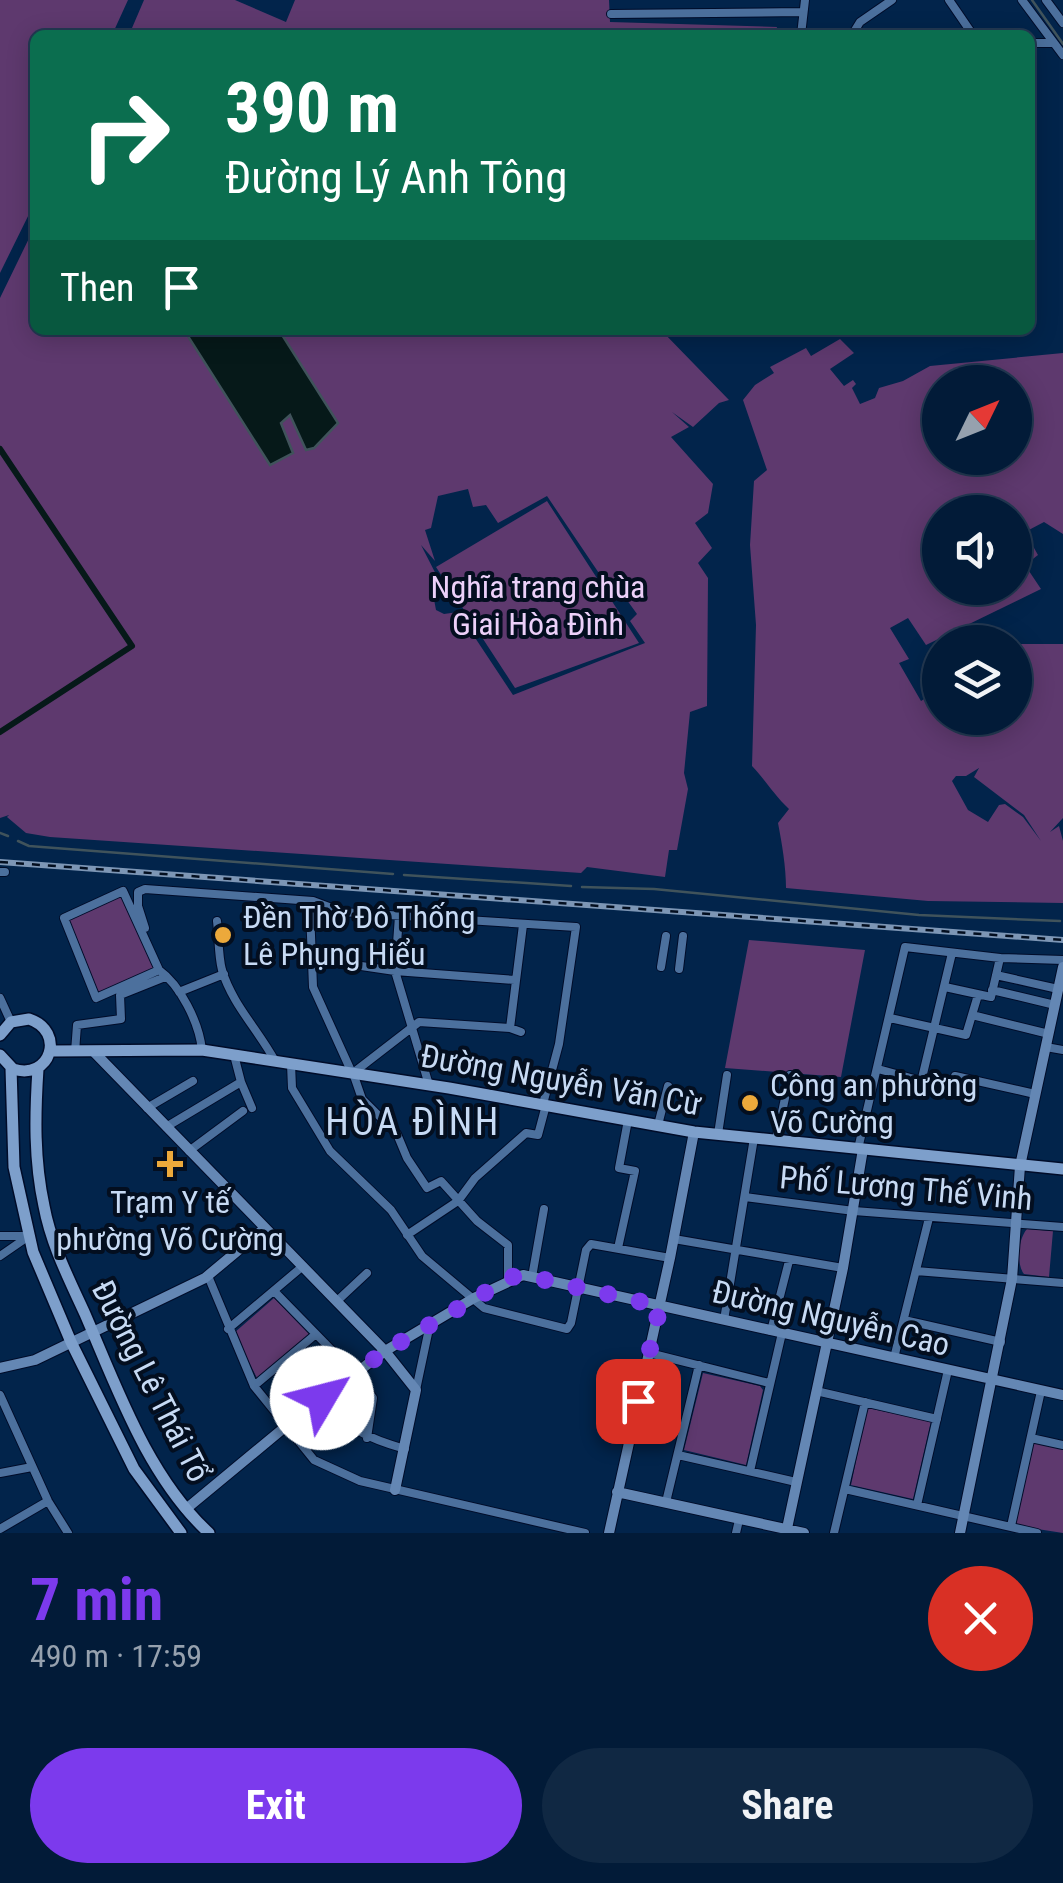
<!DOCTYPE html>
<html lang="en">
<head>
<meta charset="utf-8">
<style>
  :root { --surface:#021b38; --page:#102843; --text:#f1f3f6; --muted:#96a1ae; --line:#233953; --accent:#7c3aed }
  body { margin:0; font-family:"Roboto Condensed",sans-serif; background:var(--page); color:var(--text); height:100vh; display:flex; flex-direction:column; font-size:38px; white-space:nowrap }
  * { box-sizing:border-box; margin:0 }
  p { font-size:32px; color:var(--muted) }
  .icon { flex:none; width:55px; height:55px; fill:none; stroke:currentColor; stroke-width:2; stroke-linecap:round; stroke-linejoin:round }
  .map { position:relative; height:1533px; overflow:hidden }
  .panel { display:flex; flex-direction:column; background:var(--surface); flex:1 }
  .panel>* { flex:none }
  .hud { position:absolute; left:30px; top:30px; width:1005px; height:305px; border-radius:15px; box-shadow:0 5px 25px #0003,0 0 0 2px var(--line); background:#0b6e4f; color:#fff; overflow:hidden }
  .needle { width:65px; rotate:47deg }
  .tools { position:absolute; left:922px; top:365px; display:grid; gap:20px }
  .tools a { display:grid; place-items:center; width:110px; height:110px; border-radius:50%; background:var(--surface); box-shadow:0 5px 25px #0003,0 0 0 2px var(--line); font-size:50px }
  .pin { position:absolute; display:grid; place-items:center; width:85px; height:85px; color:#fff; margin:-42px; border-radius:20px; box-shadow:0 5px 15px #0006 }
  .me { position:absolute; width:110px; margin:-55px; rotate:53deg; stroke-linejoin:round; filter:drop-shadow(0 0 8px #0008) }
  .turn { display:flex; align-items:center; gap:35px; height:210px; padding:0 30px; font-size:45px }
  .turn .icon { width:130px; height:130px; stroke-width:2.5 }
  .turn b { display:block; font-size:70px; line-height:85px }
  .then { display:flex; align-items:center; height:95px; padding:0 30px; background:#0003; gap:20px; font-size:38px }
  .round { display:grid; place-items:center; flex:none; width:105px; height:105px; border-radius:52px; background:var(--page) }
  .headline { display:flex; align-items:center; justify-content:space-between; height:170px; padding:0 30px }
  h1 { font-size:60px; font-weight:700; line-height:75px; color:var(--accent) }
  .cta { display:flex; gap:20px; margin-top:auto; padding:20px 30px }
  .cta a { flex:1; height:115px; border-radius:60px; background:var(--accent); color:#fff; font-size:40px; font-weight:700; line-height:115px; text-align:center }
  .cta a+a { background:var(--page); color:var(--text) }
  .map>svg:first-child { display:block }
</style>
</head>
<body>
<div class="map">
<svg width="1063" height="1533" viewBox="0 0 1063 1533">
  <rect width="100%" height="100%" fill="#02244b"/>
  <path fill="#5e396e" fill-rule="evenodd" d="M 0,0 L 128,0 L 112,35 L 35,35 L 35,202 L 0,273 Z
    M 144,0 L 235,0 L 286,22 L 295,0 L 609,0 L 610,22 L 777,27 L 775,35 L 129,35 Z
    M 35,226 L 35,330 L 184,330 L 270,465 L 280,422 L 291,415 L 337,423 L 279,330 L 661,330 L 729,400 L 719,403 L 693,427 L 672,412 L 689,427 L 671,437 L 713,484 L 708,513 L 695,523 L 712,548 L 698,563 L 708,578 L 707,706 L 690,712 L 684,773 L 688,789 L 677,850 L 669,850 L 665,877 L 587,867 L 581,873 L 50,837 L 26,833 L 7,817 L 9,815 L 0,818 L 0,298 ZM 468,489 L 473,507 L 486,505 L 498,523 L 547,496 L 615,597 L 624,596 L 637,614 L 630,621 L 645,643 L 513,695 L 458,612 L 444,614 L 436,610 L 433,594 L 442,586 L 421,545 L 435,561 L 425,530 L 431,528 L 438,496 Z
    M 840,339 L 854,353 L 830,369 L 844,386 L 853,380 L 856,384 L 852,388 L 860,404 L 875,398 L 879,388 L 903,381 L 930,366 L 1063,353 L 1063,534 L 1044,522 L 1025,532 L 1038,555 L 1025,565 L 1041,589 L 926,645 L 908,618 L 890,628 L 909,659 L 899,663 L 921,701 L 940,689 L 940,718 L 1015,718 L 1015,644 L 1063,644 L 1063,818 L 1050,832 L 1059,826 L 1063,841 L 1063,903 L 928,901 L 786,888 C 786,867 782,844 778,823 L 789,809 C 774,795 766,781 752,766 L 756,625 L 750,545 L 754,481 L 767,470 L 743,400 L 755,385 L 774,373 L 770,367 L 806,348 L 811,356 ZM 940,382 L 1015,382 L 1015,458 L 940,458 ZM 940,512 L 1015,512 L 1015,588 L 940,588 ZM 979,768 L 974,777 L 1024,815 L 1041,841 L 1023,817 L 1005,804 L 999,805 L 988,822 L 968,810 L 952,781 L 956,776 L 966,776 Z
    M 547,501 L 639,643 L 515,688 L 436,567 Z
    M 123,895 L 154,969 L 96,994 L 67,916 Z
    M 749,940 L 865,950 L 841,1077 L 725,1068 Z
    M 1027,1229 L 1053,1231 L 1049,1277 L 1024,1274 C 1016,1264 1018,1239 1027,1229 Z
    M 274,1298 L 310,1335 L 257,1378 L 234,1333 Z
    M 703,1373 L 760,1386 L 763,1390 L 746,1465 L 684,1450 Z
    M 355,1379 C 367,1396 376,1410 363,1428 L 339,1416 L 332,1406 L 334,1394 Z
    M 867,1408 L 931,1421 L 913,1499 L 851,1485 Z
    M 1037,1442 L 1063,1447 L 1063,1533 L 1018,1526 L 1015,1521 L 1032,1445 Z"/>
  <path fill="#061919" stroke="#40535b" stroke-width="2.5" d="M 184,330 L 279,330 L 338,423 L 314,448 L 306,450 L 290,415 L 281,423 L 293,453 L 270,465 Z"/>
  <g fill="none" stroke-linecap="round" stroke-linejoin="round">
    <path stroke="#40535b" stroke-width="2.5" d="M 1032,0 L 1063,44
      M 0,833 L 8,836
      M 18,841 L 29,846 L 393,874
      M 404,875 L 571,886
      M 582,887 L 654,889 L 919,915 L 1060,921"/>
    <path stroke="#061919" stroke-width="6" d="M 0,449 L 132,646 L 0,732"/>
    <defs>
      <path id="street" d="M 949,0 L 973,35
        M 1022,0 L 1063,55
        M 1046,0 L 1063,23
        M 611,14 L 802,12
        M 801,35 L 805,0
        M 852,35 L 860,22 L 892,0
        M 1030,43 L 1053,43
        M 0,872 L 5,872
        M 399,916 L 395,971 L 429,1085
        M 217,921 C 219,937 218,955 222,970 C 232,1004 259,1031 275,1061
        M 145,928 L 138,906 L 138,892 L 145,889 L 313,901 L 329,907
        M 314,959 L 395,971 L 515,980
        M 661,967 L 666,936
        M 679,969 L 683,936
        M 159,970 L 96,998 L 64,918 L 123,891 L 159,970 C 180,985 199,1022 202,1050
        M 996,975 L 1058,989
        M 945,987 L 991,997 L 1000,958
        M 992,990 L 1055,1005
        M 179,992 L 224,974
        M 0,998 L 11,1022
        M 972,1015 L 1049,1034
        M 890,1018 L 966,1035 L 978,995
        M 510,1028 L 523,925
        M 1046,1047 L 1063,1050
        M 75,1052 L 77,1025 L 121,1019 L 120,995 L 165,977
        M 291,1064 L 292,1088 L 330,1151 L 391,1210 L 422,1256 L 484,1308 L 567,1329 L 571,1323 L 586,1250 L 591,1244 L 670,1258
        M 878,1069 L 918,1080 L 922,1078 L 952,953
        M 352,1073 L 313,987 L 310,910 L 576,927 L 559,1044 L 543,1104
        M 241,1082 L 252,1108
        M 952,1088 L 955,1076 L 1035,1094
        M 147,1108 L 193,1081
        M 658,1125 L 668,1086
        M 166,1127 L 241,1082 L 234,1055
        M 718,1134 L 727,1075
        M 776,1140 L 790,1075
        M 858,1149 L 905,947 L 1000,958 L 1063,960
        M 189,1151 L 243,1111
        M 745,1197 L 854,1211 L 1063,1227
        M 407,1235 L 458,1201 L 475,1178 L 526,1133 L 538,1135 L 546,1105
        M 0,1236 L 29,1236
        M 674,1239 L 843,1268
        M 618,1248 L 635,1171 L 619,1168 L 628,1120
        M 0,1256 L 29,1236
        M 916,1271 L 1063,1283
        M 208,1276 L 254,1386 L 314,1460 L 360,1481 L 585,1533
        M 532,1277 L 544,1209
        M 508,1280 L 508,1245 L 477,1221 L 441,1181 L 427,1188 L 407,1158 L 397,1134 L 362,1099 L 353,1073 L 419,1022 L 510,1028 L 521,1032
        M 274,1291 L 354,1373 L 373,1398 L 367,1438
        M 337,1301 L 367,1273
        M 724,1320 L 754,1138
        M 904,1320 L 1001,1342
        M 228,1329 L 303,1266
        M 771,1331 L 789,1261
        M 649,1353 L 769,1383
        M 894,1358 L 929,1218
        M 254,1386 L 316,1334
        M 416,1390 L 430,1324
        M 816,1391 L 937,1419
        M 0,1395 L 48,1501 L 68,1533
        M 322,1398 C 344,1428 370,1439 405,1449
        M 1031,1438 L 1063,1445
        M 678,1455 L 796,1482
        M 750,1471 L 782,1333
        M 0,1473 L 32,1467
        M 845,1489 L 1037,1533
        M 666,1502 L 699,1365
        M 917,1505 L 948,1370
        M 1011,1526 L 1041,1391
        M 0,1529 L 48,1501
        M 736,1533 L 739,1520
        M 834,1533 L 865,1402"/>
      <path id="secondary" d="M 94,1052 L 385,1351 L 416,1390 L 395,1490
        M 0,1368 L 35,1360 L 205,1278 L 265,1228
        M 617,1492 L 804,1533
        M 186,1509 L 285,1427 L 385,1351 L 474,1298 L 523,1275 L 1063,1395
        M 609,1533 L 670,1258 L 694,1132
        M 786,1533 L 843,1268 L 863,1149
        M 960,1533 L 1012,1279 L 1020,1166 L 1063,967"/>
      <path id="primary" d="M 0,1035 L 11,1022 L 29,1019 C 66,1031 51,1081 13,1069 L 0,1055
        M 51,1051 L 202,1050 L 449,1088 L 694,1132 L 1063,1169
        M 11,1068 L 14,1167 L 33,1252 L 71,1342 L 134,1469 L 181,1533
        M 38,1069 C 35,1115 34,1160 44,1206 C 51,1244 69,1279 85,1314 C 117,1388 148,1477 209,1533"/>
    </defs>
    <use href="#street" stroke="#000c29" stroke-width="10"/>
    <use href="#secondary" stroke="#000c29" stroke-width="12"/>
    <use href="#primary" stroke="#000c29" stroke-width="14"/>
    <use href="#street" stroke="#4c709d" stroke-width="8"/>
    <use href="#secondary" stroke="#6487b4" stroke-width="10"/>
    <use href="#primary" stroke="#7d9fcb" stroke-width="11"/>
    <defs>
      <path id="rail" d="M 0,862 L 1063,940"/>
    </defs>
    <use href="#rail" stroke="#7d96b5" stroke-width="6"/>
    <use href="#rail" stroke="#030e1f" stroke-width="2.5" stroke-dasharray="8" stroke-linecap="butt"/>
  </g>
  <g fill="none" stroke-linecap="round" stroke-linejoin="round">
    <path stroke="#7c3aed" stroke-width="18" stroke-dasharray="0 32.4" d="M 322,1398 L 385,1351 L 512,1277 L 523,1275 L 660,1306 L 638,1401"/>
  </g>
  <g fill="#eca93b" stroke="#030e1f" stroke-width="4">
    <circle cx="223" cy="935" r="10"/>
    <circle cx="750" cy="1103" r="10"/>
    <path d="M165 1149h10v10h10v10h-10v10h-10v-10h-10v-10h10z"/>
  </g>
  <g text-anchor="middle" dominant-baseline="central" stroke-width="8" stroke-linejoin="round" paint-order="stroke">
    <g font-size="32" fill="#ecd0f9" stroke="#030e1f">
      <text x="538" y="587">Nghĩa trang chùa<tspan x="538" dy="37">Giai Hòa Đình</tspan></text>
    </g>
    <g font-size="32" fill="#c7daf4" stroke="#030e1f" text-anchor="start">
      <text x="243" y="917">Đền Thờ Đô Thống<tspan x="243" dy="37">Lê Phụng Hiểu</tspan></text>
      <text x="770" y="1085">Công an phường<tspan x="770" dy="37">Võ Cường</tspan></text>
      <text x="170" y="1202" text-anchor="middle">Trạm Y tế<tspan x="170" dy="37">phường Võ Cường</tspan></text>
    </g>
    <g font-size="32" fill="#c7daf4" stroke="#030e1f">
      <text transform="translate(561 1080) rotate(10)">Đường Nguyễn Văn Cừ</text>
      <text transform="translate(906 1188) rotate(5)">Phố Lương Thế Vinh</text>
      <text transform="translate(831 1318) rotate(13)">Đường Nguyễn Cao</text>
      <text transform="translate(151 1381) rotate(63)">Đường Lê Thái Tổ</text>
    </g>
    <g font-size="38" letter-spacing="2.5" fill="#c7daf4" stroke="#030e1f">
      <text x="413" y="1122">HÒA ĐÌNH</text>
    </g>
  </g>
</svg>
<div class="tools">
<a><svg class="needle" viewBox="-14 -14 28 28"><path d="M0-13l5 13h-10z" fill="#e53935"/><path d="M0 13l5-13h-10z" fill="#96a1ae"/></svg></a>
<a><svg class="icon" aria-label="sound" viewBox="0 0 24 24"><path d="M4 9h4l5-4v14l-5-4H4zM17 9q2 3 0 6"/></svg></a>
<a><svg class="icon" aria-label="layers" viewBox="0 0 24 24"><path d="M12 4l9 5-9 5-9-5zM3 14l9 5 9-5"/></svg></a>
</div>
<div class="pin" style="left:638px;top:1401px;background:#d93025"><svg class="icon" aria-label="arrive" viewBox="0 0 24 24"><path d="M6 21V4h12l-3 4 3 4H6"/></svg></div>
<svg class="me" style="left:322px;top:1398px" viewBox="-20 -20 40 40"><circle r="19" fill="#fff"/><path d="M0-13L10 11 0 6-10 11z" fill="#7c3aed"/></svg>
<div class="hud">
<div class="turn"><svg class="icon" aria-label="right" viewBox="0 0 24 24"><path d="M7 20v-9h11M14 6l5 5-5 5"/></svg><div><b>390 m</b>Đường Lý Anh Tông</div></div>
<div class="then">Then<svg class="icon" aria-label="arrive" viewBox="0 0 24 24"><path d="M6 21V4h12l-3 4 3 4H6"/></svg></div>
</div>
</div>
<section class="panel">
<div class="headline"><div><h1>7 min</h1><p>490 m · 17:59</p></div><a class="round" style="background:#d93025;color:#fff"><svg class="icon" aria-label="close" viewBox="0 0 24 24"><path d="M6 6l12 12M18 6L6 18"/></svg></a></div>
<div class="cta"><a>Exit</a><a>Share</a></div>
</section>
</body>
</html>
